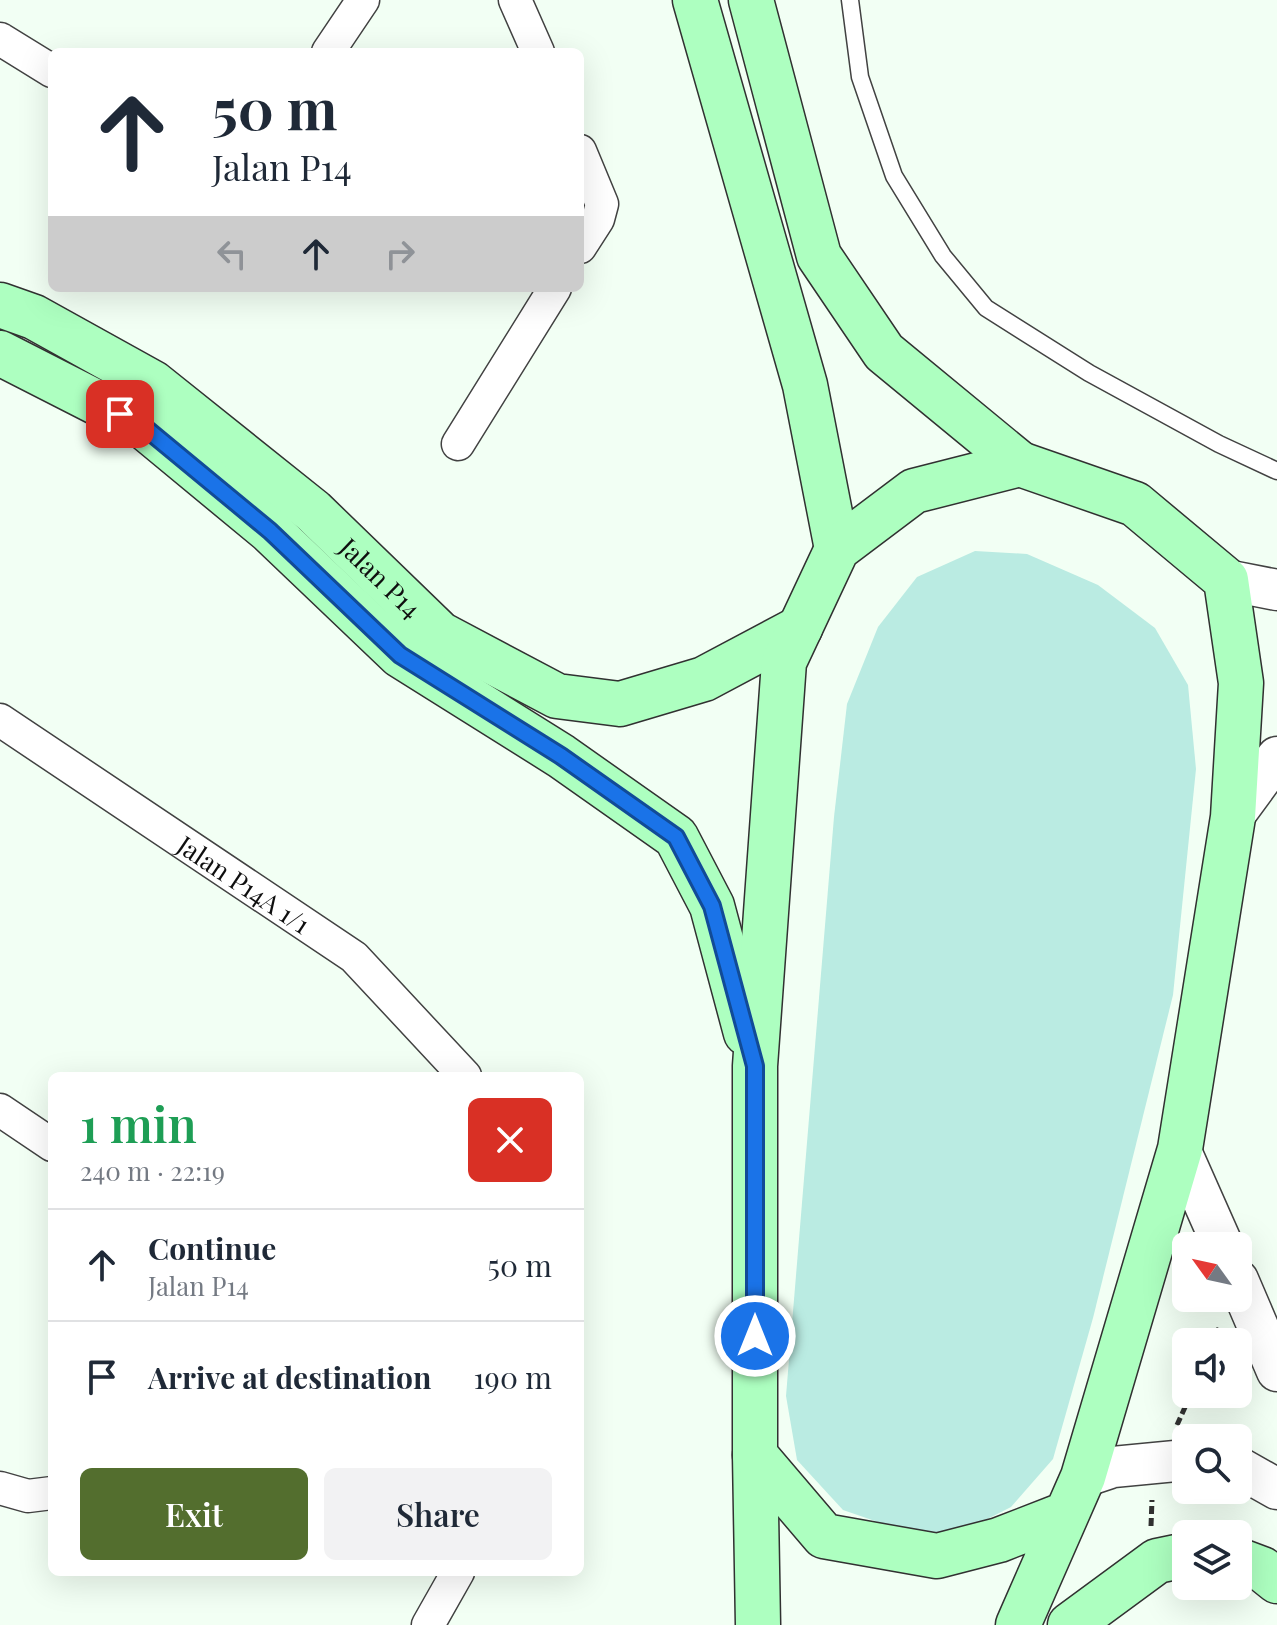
<!DOCTYPE html>
<html lang="en">
<head>
<meta charset="utf-8">
<style>
  :root { --surface:#fff; --page:#f2f2f3; --text:#1f2937; --muted:#747a83; --line:#e0e1e3; --accent:#536e2e }
  body { margin:0; font-family:"Playfair Display",serif; background:var(--page); color:var(--text); height:100vh; display:flex; flex-direction:column; font-size:30px; white-space:nowrap }
  * { box-sizing:border-box; margin:0 }
  p { font-size:26px; color:var(--muted) }
  .icon { flex:none; width:44px; height:44px; fill:none; stroke:currentColor; stroke-width:2; stroke-linecap:round; stroke-linejoin:round }
  .map { position:relative; flex:1; overflow:hidden }
  .sheet { position:absolute; left:48px; top:1072px; width:536px; height:504px; display:flex; flex-direction:column; background:var(--surface); border-radius:12px; box-shadow:0 8px 32px #0002 }
  .sheet>* { flex:none }
  .banner { position:absolute; left:48px; top:48px; width:536px; height:244px; border-radius:12px; box-shadow:0 8px 32px #0002; background:#fff; color:var(--text); overflow:hidden }
  .needle { width:52px; rotate:303deg }
  .tools { position:absolute; left:1172px; top:1232px; display:grid; gap:16px }
  .tools a { display:grid; place-items:center; width:80px; height:80px; border-radius:12px; background:var(--surface); box-shadow:0 8px 32px #0002; font-size:40px }
  .pin { position:absolute; display:grid; place-items:center; width:68px; height:68px; color:#fff; margin:-34px; border-radius:16px; box-shadow:0 4px 12px #0006 }
  .me { position:absolute; width:88px; margin:-44px; rotate:0deg; stroke-linejoin:round; filter:drop-shadow(0 0 6px #0008) }
  .turn { display:flex; align-items:center; gap:28px; height:168px; padding:0 32px; font-size:36px }
  .turn .icon { width:104px; height:104px; stroke-width:2.5 }
  .turn b { display:block; font-size:56px; line-height:68px }
  .lanes { display:flex; align-items:center; height:76px; padding:0 32px; background:#0003; justify-content:center; gap:40px; direction:ltr }
  .lanes .off { opacity:.35 }
  .round { display:grid; place-items:center; flex:none; width:84px; height:84px; border-radius:12px; background:var(--page) }
  .overview { display:flex; align-items:center; justify-content:space-between; height:136px; padding:0 32px }
  h1 { font-size:48px; font-weight:600; line-height:60px; color:#1e9e55 }
  .action { display:flex; gap:16px; margin-top:auto; padding:16px 32px }
  .action a { flex:1; height:92px; border-radius:12px; background:var(--accent); color:#fff; font-size:32px; font-weight:600; line-height:92px; text-align:center }
  .action a+a { background:var(--page); color:var(--text) }
  ul { padding:0; list-style:none }
  li { display:flex; align-items:center; gap:24px; height:112px; padding:0 32px; border-top:2px solid var(--line) }
  li div { flex:1 }
  li b { display:block; font-size:30px }
  li em { font-style:normal }
  .map>svg:first-child { display:block }
</style>
</head>
<body>
<div class="map">
<svg width="1277" height="1625" viewBox="0 0 1277 1625">
  <rect width="100%" height="100%" fill="#f2fff4"/>
  <path fill="#baebe2" d="M 975,551 L 1027,554 L 1098,585 L 1155,628 L 1188,685 L 1196,769 L 1173,995 L 1093,1318 L 1053,1459 L 1011,1507 L 948,1539 L 904,1531 L 843,1510 L 797,1460 L 786,1396 L 834,817 L 847,704 L 878,627 L 917,577 Z"/>
  <g fill="none" stroke-linecap="round" stroke-linejoin="round">
    <defs>
      <path id="service" d="M 850,0 L 860,77 L 894,176 L 943,256 L 986,308 L 1089,373 L 1219,444 L 1277,471"/>
      <g id="minor">
        <path d="M 515,0 L 538,52"/>
        <path d="M 0,39 L 52,71"/>
        <path d="M 328,52 L 363,0"/>
        <path d="M 580,151 L 602,204 L 598,219 L 580,247"/>
        <path d="M 458,444 L 555,288"/>
        <path id="s1" d="M 0,720 L 354,957 L 465,1076"/>
        <path d="M 0,1110 L 52,1145"/>
        <path d="M 0,1488 L 28,1496 L 52,1493"/>
        <path d="M 428,1625 L 458,1572"/>
      </g>
      <path id="tertiary" d="M 1226,580 L 1277,590
        M 1233,817 L 1277,757
        M 1180,1149 L 1223,1246
        M 1238,1280 L 1277,1371
        M 1238,1467 L 1277,1489
        M 1083,1477 L 1113,1467 L 1186,1460"/>
      <g id="secondary">
        <path d="M 695,0 L 805,385 L 837,549"/>
        <path d="M 751,0 L 819,256 L 884,352 L 1020,464"/>
        <path id="s2" d="M 0,305 L 34,317 L 153,383 L 313,511 L 440,634 L 557,696 L 620,704 L 704,679 L 800,628"/>
        <path d="M 0,353 L 143,426 L 270,531 L 400,655 L 561,756 L 676,837 L 712,906 L 746,1033"/>
        <path d="M 755,1455 L 758,1625"/>
        <path d="M 1238,1560 L 1262,1569 L 1277,1581"/>
        <path d="M 1018,1625 L 1083,1477 L 1180,1149 L 1233,817 L 1241,683 L 1226,580 L 1135,504 L 1020,464 L 914,491 L 837,549 L 784,662 L 755,1066 L 755,1455 L 824,1536 L 937,1556 L 999,1540 L 1066,1514"/>
        <path d="M 1070,1625 L 1157,1561 L 1186,1555"/>
      </g>
    </defs>
    <use href="#service" stroke="#424242" stroke-width="19"/>
    <use href="#minor" stroke="#424242" stroke-width="35"/>
    <use href="#tertiary" stroke="#424242" stroke-width="43"/>
    <use href="#secondary" stroke="#313131" stroke-width="47"/>
    <path stroke="#313131" stroke-width="5" stroke-dasharray="8 4" stroke-linecap="butt" d="M 1213,1342 L 1219,1328
      M 1177,1425 L 1191,1394
      M 1151,1526 L 1152,1500"/>
    <use href="#service" stroke="#fff" stroke-width="16"/>
    <use href="#minor" stroke="#fff" stroke-width="32"/>
    <use href="#tertiary" stroke="#fff" stroke-width="40"/>
    <use href="#secondary" stroke="#adffc0" stroke-width="44"/>
  </g>
  <g fill="none" stroke-linecap="round" stroke-linejoin="round">
    <defs>
      <path id="route" d="M 120,414 L 143,426 L 270,531 L 400,655 L 561,756 L 676,837 L 712,906 L 755,1066 L 755,1336"/>
    </defs>
    <use href="#route" stroke="#114b97" stroke-width="20"/>
    <use href="#route" stroke="#1a73e8" stroke-width="14"/>
  </g>
  <g text-anchor="middle" dominant-baseline="central" stroke-width="8" stroke-linejoin="round" paint-order="stroke">
    <g font-size="26" fill="#0f0f0f" stroke="#fff">
      <text stroke="none"><textPath href="#s2" startOffset="472">Jalan P14</textPath></text>
      <text stroke="none"><textPath href="#s1" startOffset="294">Jalan P14A 1/1</textPath></text>
    </g>
  </g>
</svg>
<div class="tools">
<a><svg class="needle" viewBox="-14 -14 28 28"><path d="M0-13l5 13h-10z" fill="#e53935"/><path d="M0 13l5-13h-10z" fill="#747a83"/></svg></a>
<a><svg class="icon" aria-label="sound" viewBox="0 0 24 24"><path d="M4 9h4l5-4v14l-5-4H4zM17 9q2 3 0 6"/></svg></a>
<a><svg class="icon" aria-label="search" viewBox="0 0 24 24"><circle cx="10" cy="10" r="6"/><path d="M15 15l6 6"/></svg></a>
<a><svg class="icon" aria-label="layers" viewBox="0 0 24 24"><path d="M12 4l9 5-9 5-9-5zM3 14l9 5 9-5"/></svg></a>
</div>
<div class="pin" style="left:120px;top:414px;background:#d93025"><svg class="icon" aria-label="arrive" viewBox="0 0 24 24"><path d="M6 21V4h12l-3 4 3 4H6"/></svg></div>
<svg class="me" style="left:755px;top:1336px" viewBox="-20 -20 40 40"><circle r="17" fill="#1a73e8" stroke="#fff" stroke-width="3"/><path d="M0-11L8 9 0 5-8 9z" fill="#fff"/></svg>
<div class="banner">
<div class="turn"><svg class="icon" aria-label="ahead" viewBox="0 0 24 24"><path d="M12 20V5M6 11l6-6 6 6"/></svg><div><b>50 m</b>Jalan P14</div></div>
<div class="lanes"><svg class="icon off" aria-label="left" viewBox="0 0 24 24"><path d="M17 20v-9H6M10 6l-5 5 5 5"/></svg><svg class="icon" aria-label="ahead" viewBox="0 0 24 24"><path d="M12 20V5M6 11l6-6 6 6"/></svg><svg class="icon off" aria-label="right" viewBox="0 0 24 24"><path d="M7 20v-9h11M14 6l5 5-5 5"/></svg></div>
</div>
<section class="sheet">
<div class="overview"><div><h1>1 min</h1><p>240 m · 22:19</p></div><a class="round" style="background:#d93025;color:#fff"><svg class="icon" aria-label="close" viewBox="0 0 24 24"><path d="M6 6l12 12M18 6L6 18"/></svg></a></div>
<ul>
<li><svg class="icon" aria-label="ahead" viewBox="0 0 24 24"><path d="M12 20V5M6 11l6-6 6 6"/></svg><div><b>Continue</b><p>Jalan P14</p></div><em>50 m</em></li>
<li><svg class="icon" aria-label="arrive" viewBox="0 0 24 24"><path d="M6 21V4h12l-3 4 3 4H6"/></svg><div><b>Arrive at destination</b></div><em>190 m</em></li>
</ul>
<div class="action"><a>Exit</a><a>Share</a></div>
</section>
</div>
</body>
</html>
